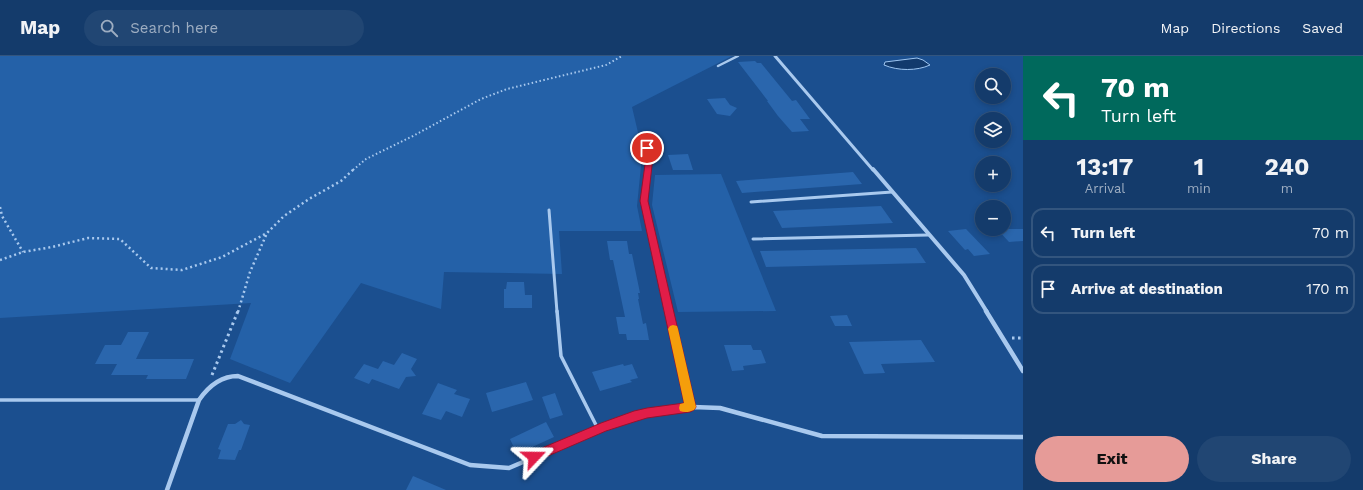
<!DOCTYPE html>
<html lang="en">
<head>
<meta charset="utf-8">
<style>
  :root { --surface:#143b6b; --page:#214673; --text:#f1f3f6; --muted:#9dadc1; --line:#33557e; --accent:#e69b98 }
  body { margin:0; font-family:"Work Sans",sans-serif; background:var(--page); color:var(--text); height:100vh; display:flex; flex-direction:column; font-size:15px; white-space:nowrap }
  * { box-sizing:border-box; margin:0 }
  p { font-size:13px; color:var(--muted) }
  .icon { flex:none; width:22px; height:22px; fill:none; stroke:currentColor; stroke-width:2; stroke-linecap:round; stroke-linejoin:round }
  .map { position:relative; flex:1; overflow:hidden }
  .drawer { display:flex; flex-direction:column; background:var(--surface); width:340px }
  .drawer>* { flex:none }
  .guide { background:#00695c; color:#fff; overflow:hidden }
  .buttons { position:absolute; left:975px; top:12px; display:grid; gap:8px }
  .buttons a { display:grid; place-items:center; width:36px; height:36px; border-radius:50%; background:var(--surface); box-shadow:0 2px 6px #0003,0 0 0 1px var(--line); font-size:20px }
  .pin { position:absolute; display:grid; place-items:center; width:34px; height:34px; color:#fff; margin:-17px; border:2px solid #fff; border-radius:50%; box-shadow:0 1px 4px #0007 }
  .me { position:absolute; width:44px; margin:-22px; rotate:67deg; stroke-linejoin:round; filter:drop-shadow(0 0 3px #0008) }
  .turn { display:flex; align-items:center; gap:14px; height:84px; padding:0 12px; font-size:18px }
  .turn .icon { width:52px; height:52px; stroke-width:2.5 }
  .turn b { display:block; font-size:28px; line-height:34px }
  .eta { display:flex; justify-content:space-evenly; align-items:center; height:68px; text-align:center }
  .eta b { font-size:24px; font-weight:700; line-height:28px }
  .primary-button { display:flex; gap:8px; margin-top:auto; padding:8px 12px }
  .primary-button a { flex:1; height:46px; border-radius:24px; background:var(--accent); color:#111; font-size:16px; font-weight:700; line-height:46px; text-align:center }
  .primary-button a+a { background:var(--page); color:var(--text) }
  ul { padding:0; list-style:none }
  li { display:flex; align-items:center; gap:12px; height:50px; margin:0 8px 6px; padding:0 4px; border:2px solid var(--line); border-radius:12px }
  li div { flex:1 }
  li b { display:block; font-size:15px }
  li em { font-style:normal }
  header { display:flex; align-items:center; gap:24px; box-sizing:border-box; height:56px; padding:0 20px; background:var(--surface); border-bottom:1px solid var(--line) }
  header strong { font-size:19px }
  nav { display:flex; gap:22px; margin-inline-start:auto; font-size:14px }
  .search { width:280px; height:36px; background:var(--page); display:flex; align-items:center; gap:10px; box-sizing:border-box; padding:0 14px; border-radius:22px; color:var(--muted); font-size:15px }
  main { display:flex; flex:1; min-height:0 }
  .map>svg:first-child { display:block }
</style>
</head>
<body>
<header>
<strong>Map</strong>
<div class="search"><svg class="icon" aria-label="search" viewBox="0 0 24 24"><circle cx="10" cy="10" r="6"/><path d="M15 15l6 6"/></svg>Search here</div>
<nav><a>Map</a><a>Directions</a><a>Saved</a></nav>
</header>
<main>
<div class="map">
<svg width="1023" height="434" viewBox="0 0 1023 434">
  <rect width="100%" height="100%" fill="#1b4f8f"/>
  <path fill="#2461a8" d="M 0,0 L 732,0 L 632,51 L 640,85 L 637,95 L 641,95 L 642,100 L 637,150 L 642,175 L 559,175 L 562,218 L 444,216 L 441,253 L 361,227 L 290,327 L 230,303 L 251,247 L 0,262 Z
    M 721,118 L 776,255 L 678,256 L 652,149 L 655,119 Z"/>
  <path fill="#123a6d" stroke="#9cc4f0" d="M 917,2 L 923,4 L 930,9 C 917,15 898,15 884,9 L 885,6 Z"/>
  <path fill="#2a66ad" d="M 755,5 L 757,7 L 761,7 L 792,45 L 796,44 L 810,63 L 800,63 L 809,75 L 792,76 L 778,60 L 767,45 L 768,45 L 738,6 Z
    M 725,42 L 730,49 L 737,52 L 730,60 L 717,58 L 707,43 Z
    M 688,98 L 693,114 L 673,114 L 668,99 Z
    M 853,116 L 862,128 L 742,137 L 736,125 Z
    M 881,150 L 893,167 L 782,172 L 773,155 Z
    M 966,173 L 990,198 L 974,200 L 968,193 L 965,194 L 948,175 Z
    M 997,173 L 1023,173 L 1023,185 L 1009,186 Z
    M 607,185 L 627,185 L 629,198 L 632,198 L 640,237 L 638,237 L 639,243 L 638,243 L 643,268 L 646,267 L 649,284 L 627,284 L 626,278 L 619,278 L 616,261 L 625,261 L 613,204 L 610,204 Z
    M 916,192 L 926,207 L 766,211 L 760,195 Z
    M 507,226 L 524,226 L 525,239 L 532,239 L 532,252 L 504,252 L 504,233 L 506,233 Z
    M 847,259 L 852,270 L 835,270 L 830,260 Z
    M 128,276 L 149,276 L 136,303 L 194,303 L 186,323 L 146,323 L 148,319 L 111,319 L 117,308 L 95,308 L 105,289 L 121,289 Z
    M 921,284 L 935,306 L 881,308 L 885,317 L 864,318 L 849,286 Z
    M 724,289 L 751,289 L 753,294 L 761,294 L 766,307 L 743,310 L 744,314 L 732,315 Z
    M 402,297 L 417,303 L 411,313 L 416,320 L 406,321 L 399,333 L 372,323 L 369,328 L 354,322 L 364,308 L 378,313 L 383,305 L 394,309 Z
    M 623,308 L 624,310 L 632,308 L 638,322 L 630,324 L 632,326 L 600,335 L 592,316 Z
    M 526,326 L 533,344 L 492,356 L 486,337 Z
    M 438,327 L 457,334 L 454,338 L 470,343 L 462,361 L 446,355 L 441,364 L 422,358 Z
    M 555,337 L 563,359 L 550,363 L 542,341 Z
    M 241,364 L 244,368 L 250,369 L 241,394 L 239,394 L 235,404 L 218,403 L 221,394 L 218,393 L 228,368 L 235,368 Z
    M 546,366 L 554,381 L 517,398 L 510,383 Z
    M 413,420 L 446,434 L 406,434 Z"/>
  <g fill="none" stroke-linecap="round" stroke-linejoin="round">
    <path stroke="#a9c9ee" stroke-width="2" stroke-dasharray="1.5 2.5" stroke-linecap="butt" d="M 353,114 L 366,103 L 413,80 L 481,43 L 507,33 L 606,9 L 622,0"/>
    <path stroke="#a9c9ee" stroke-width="2.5" stroke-dasharray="2 3" stroke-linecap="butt" d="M 0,151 L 2,160 L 23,196
      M 0,204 L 23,196 L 52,191 L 88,182 L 120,183 L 151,212 L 182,214 L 222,201 L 267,177 L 284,160 L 309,143 L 341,125 L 354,113
      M 238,256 L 250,216 L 267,177"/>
    <path stroke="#a9c9ee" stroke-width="3" stroke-dasharray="2.5 3.5" stroke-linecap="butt" d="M 1012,282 L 1023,282
      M 212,319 L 238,255"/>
    <path stroke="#a9c9ee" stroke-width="2.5" d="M 718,10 L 738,0"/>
    <path stroke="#a9c9ee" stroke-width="3" d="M 751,146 L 892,136
      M 549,154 L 557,256
      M 753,183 L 928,179"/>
    <path stroke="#a9c9ee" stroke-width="3.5" d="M 557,255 L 561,300 L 598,373
      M 0,344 L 199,344"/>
    <path stroke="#a9c9ee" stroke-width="3" d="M 775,0 L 873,114
      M 647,92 L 650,101 L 648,114"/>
    <path stroke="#a9c9ee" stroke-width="4" d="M 648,113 L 644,145 L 669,256
      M 873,113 L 964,219 L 987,256"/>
    <path stroke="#a9c9ee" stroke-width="4.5" d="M 669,255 L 690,351
      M 986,255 L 1023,315
      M 167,434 L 199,344 C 208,331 221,320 238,320 L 470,409 L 509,412 L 612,368 L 638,359 L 666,353 L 693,351 L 720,352 L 822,380 L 1023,381"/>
  </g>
  <path fill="#e11d48" stroke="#92132f" d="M 647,90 L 651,92 L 653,101 L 648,145 L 696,351 L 694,354 L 690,356 L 647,362 L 634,366 L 606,375 L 534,406 L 530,405 L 528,401 L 530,397 L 601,367 L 634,355 L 647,352 L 684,347 L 640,145 L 646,101 L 644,92 Z"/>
  <path fill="#f59e0b" d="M 673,269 L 677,270 L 678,273 L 696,351 L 694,354 C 689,356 685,357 680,355 L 679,352 L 680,348 L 684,347 L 668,273 L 670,270 Z"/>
</svg>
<div class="buttons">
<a><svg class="icon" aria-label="search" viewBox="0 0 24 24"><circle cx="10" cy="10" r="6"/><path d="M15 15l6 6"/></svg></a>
<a><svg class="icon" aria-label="layers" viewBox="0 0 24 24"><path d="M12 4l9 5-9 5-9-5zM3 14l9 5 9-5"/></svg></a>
<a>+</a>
<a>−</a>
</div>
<div class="pin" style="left:647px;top:92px;background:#d93025"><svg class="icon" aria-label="arrive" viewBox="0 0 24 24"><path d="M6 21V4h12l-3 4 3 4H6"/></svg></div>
<svg class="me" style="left:534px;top:401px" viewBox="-20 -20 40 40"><path d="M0-17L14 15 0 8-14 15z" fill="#e11d48" stroke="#fff" stroke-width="4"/></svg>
</div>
<section class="drawer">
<div class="guide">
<div class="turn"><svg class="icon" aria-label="left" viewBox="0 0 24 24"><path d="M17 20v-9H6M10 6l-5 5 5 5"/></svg><div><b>70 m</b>Turn left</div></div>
</div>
<div class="eta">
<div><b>13:17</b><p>Arrival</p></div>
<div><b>1</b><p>min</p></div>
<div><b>240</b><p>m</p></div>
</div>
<ul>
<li><svg class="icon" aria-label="left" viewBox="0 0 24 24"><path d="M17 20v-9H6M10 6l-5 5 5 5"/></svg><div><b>Turn left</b></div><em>70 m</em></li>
<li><svg class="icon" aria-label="arrive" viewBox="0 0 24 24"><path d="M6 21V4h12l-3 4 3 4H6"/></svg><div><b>Arrive at destination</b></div><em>170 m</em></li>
</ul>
<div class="primary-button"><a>Exit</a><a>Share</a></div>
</section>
</main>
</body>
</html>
